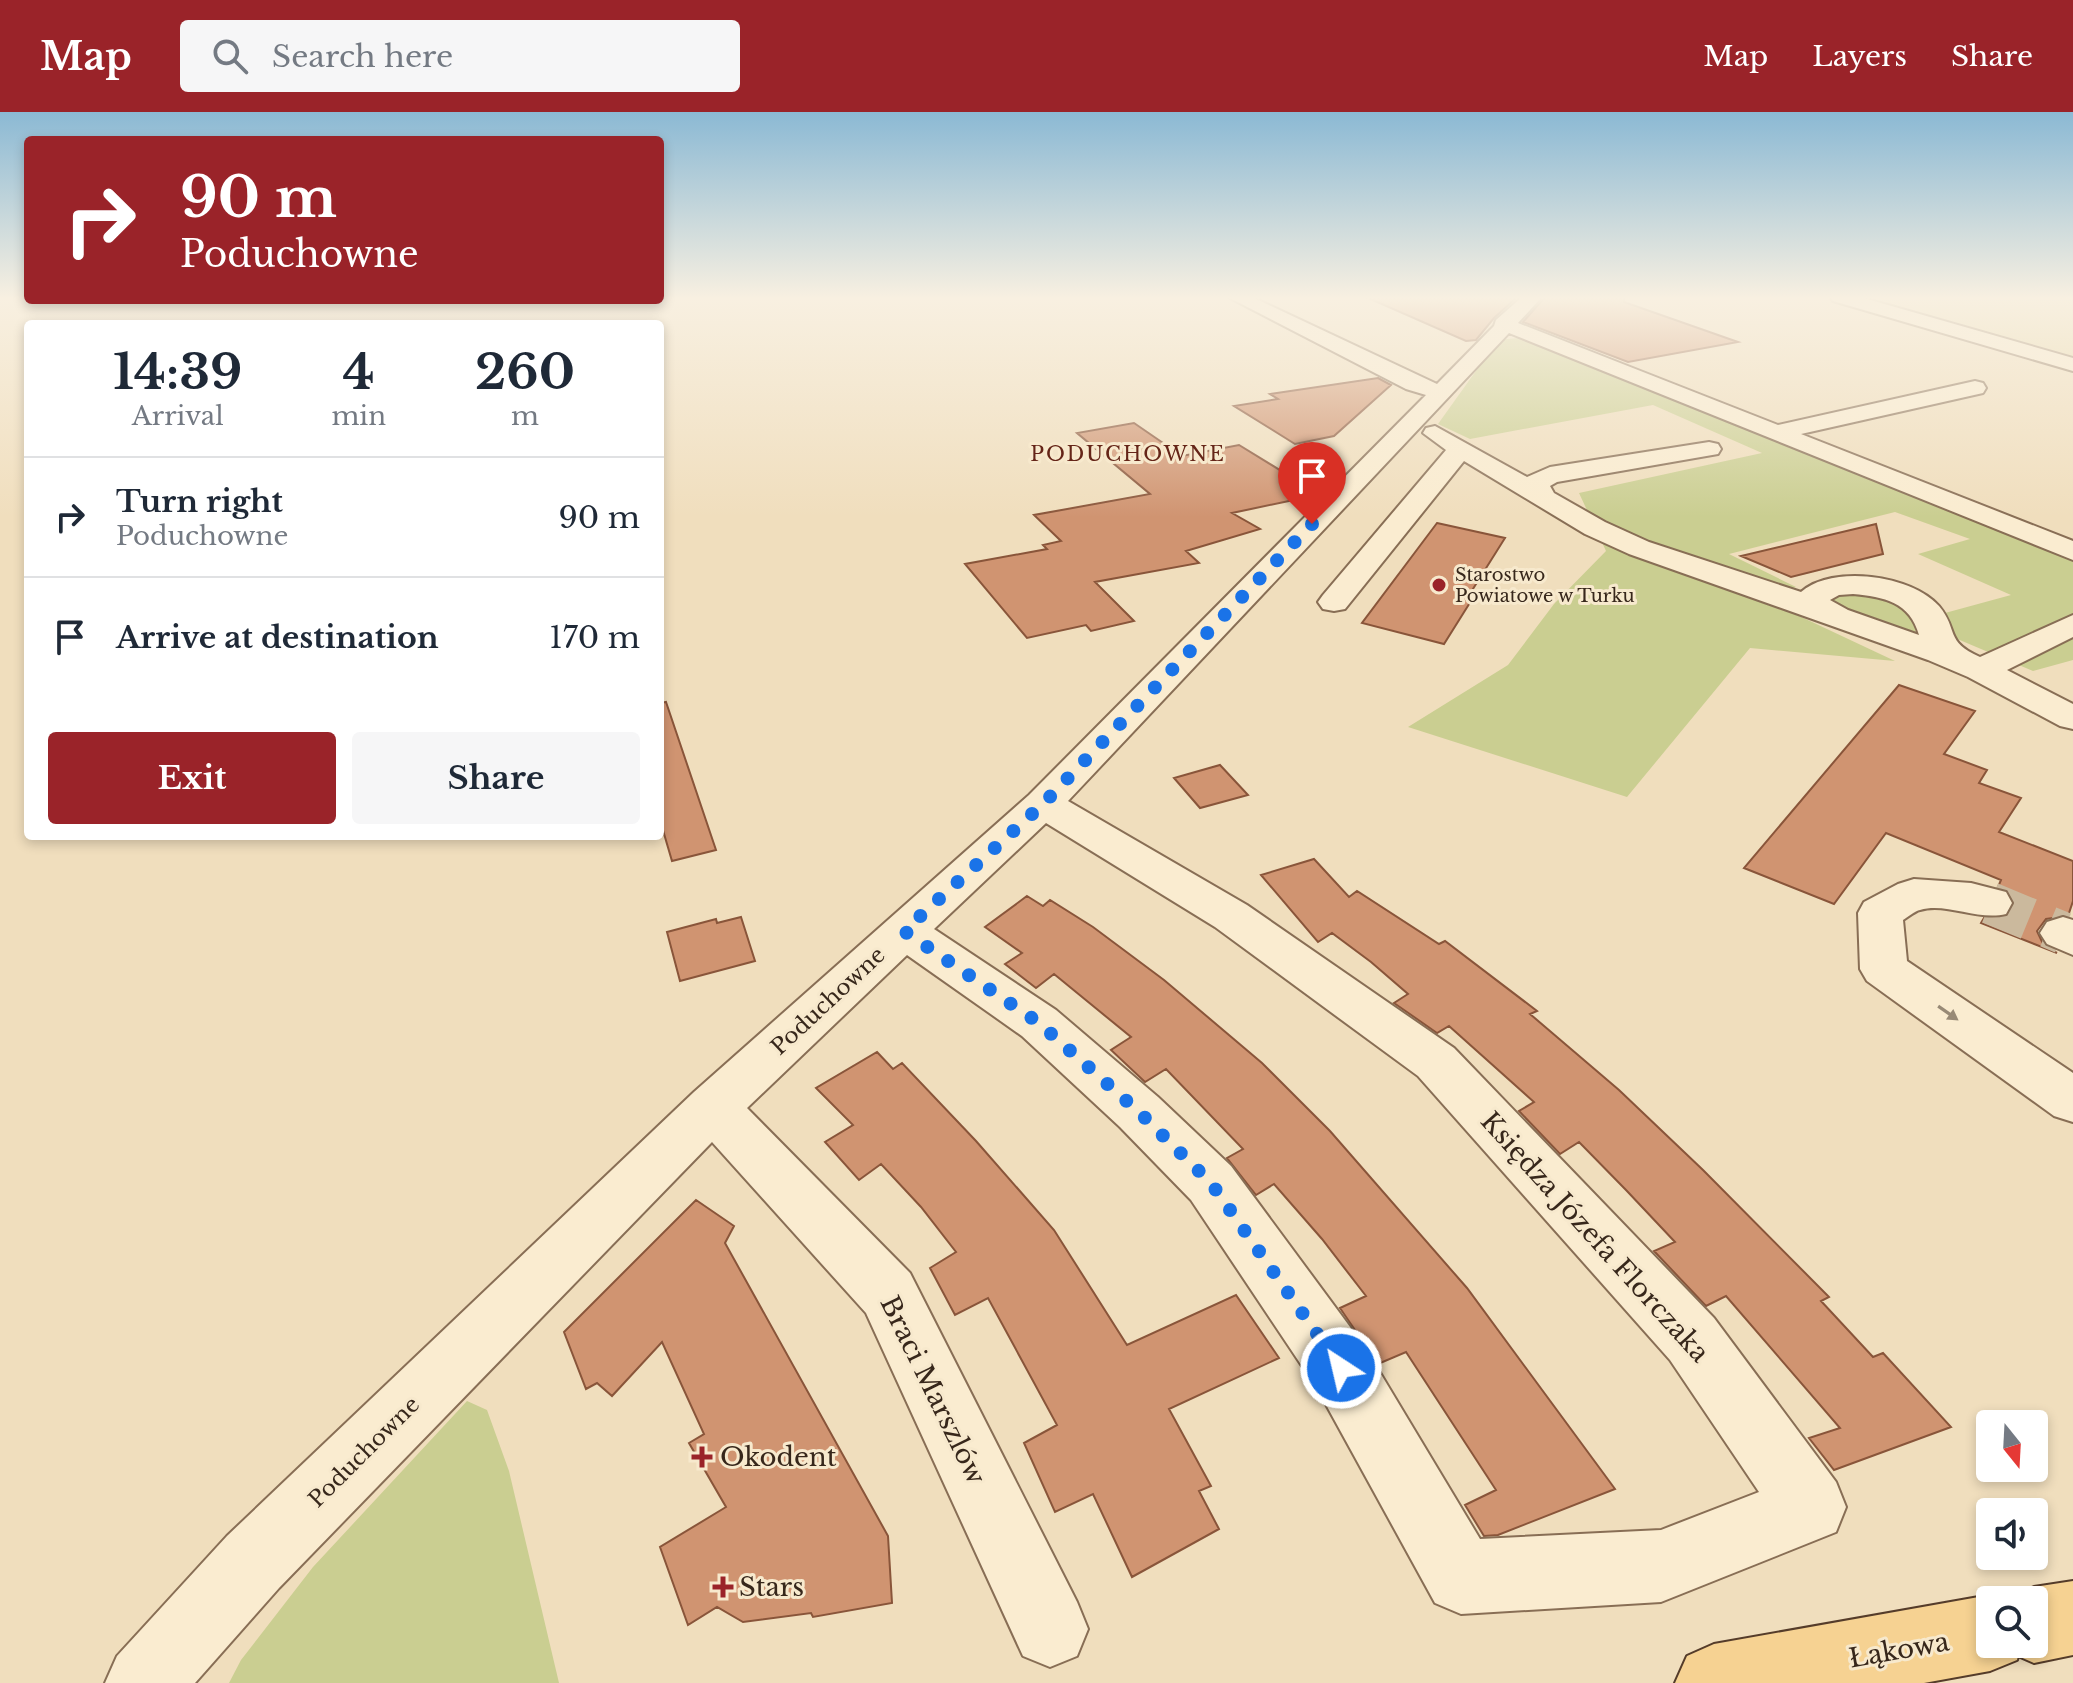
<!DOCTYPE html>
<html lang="en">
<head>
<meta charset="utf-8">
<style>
  :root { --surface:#fff; --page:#f6f6f7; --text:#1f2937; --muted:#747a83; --line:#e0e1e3; --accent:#9a2329 }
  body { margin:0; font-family:"Libre Baskerville",serif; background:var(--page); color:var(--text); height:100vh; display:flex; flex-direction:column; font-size:30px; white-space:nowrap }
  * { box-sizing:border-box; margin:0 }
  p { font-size:26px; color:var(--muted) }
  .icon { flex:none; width:44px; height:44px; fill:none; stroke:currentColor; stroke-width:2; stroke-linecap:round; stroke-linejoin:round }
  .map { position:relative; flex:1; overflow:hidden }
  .drawer { position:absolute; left:24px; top:208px; width:640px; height:520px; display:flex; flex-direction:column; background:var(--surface); border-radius:8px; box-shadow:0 4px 12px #0003 }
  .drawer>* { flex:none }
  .top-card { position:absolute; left:24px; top:24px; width:640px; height:168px; border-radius:8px; box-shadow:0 4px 12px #0003; background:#9a2329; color:#fff; overflow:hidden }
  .needle { width:52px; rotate:162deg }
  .fabs { position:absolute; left:1976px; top:1298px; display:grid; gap:16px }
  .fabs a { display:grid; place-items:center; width:72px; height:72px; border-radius:8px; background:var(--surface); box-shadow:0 4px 12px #0003; font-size:40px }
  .pin { position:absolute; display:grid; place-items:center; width:68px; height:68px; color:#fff; margin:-82px -34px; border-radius:50% 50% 50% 0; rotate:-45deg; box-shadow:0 0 8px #0007 }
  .pin .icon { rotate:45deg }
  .me { position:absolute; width:88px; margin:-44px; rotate:325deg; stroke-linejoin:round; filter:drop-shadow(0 0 6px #0008) }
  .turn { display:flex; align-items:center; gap:28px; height:168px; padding:0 24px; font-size:36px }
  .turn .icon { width:104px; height:104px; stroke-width:2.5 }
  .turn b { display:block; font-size:56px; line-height:68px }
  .eta { display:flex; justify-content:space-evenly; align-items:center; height:136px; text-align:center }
  .eta b { font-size:48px; font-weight:800; line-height:56px }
  .primary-button { display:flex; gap:16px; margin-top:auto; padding:16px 24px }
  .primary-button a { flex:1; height:92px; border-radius:8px; background:var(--accent); color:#fff; font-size:32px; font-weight:800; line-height:92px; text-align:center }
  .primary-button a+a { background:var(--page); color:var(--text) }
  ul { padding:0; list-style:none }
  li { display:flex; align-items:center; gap:24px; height:120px; padding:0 24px; border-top:2px solid var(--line) }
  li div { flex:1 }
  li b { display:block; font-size:30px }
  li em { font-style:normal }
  header { display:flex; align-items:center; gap:48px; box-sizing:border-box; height:112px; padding:0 40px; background:var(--accent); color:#fff }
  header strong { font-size:38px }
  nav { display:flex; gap:44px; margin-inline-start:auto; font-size:28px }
  .search { width:560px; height:72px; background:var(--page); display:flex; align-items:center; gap:20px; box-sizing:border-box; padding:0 28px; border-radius:8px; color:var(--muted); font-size:30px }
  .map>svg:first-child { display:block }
</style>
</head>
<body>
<header>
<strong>Map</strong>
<div class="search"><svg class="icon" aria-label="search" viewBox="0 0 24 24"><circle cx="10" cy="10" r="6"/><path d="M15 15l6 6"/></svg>Search here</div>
<nav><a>Map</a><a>Layers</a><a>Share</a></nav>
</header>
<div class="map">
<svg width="2073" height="1571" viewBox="0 0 2073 1571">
  <rect width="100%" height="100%" fill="#f0debd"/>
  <path fill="#e6d9aa" d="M 1843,185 L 2073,185 L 2073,252 Z"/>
  <path fill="#cace91" d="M 1529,225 L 2073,447 L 2073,548 L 2033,559 L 1955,526 L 1945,501 L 2011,483 L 1918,442 L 1970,427 L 1895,400 L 1729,442 L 1796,475 L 1761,486 L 1895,549 L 1750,536 L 1627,685 L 1408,615 L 1508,553 L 1554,492 L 1606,439 L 1579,381 L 1762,341 L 1653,293 L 1470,327 L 1438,312 L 1498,228 Z
    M 1848,477 C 1879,486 1913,485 1916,523 L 1906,525 L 1827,489 Z
    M 467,1289 L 487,1298 L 509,1359 L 559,1571 L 229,1571 L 241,1548 L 313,1455 Z"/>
  <path fill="#d09471" stroke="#89553a" stroke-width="2" d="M 1366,185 L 1517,185 L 1494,206 L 1476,228 L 1466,229 Z
    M 1545,185 L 1624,185 L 1624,190 L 1738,230 L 1628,250 L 1523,210 Z
    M 1378,266 L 1391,273 L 1334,324 L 1295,332 L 1234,294 L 1278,287 L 1270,282 Z
    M 1134,311 L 1182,344 L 1239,333 L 1314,379 L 1302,381 L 1308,385 L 1232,401 L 1260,417 L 1186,439 L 1199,451 L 1095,470 L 1134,509 L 1091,519 L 1086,513 L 1027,526 L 965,452 L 1047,437 L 1043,433 L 1061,429 L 1034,403 L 1150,382 L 1077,321 Z
    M 1437,411 L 1505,426 L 1466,488 L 1471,489 L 1444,532 L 1362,511 Z
    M 1876,412 L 1883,442 L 1791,465 L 1741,444 Z
    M 1899,573 L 1975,599 L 1944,642 L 1987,658 L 1979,671 L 2021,686 L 1999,720 L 2073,749 L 2073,789 L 2068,804 L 2046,807 L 2037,819 L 2044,834 L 2057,841 L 1981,811 L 1984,806 L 2006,805 L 2015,792 L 2009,779 L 1998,775 L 2001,768 L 1886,721 L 1834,792 L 1744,756 Z
    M 666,590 L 716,738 L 672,749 L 660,708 L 660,591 Z
    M 1220,653 L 1248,683 L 1200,696 L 1174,666 Z
    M 1314,747 L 1349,785 L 1357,779 L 1439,832 L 1445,829 L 1537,899 L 1530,902 L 1619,978 L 1703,1058 L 1829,1185 L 1821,1189 L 1873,1245 L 1883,1241 L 1951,1315 L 1834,1358 L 1809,1326 L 1840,1316 L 1726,1184 L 1706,1194 L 1654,1139 L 1675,1130 L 1626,1078 L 1579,1030 L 1560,1042 L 1519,999 L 1534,990 L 1449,914 L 1437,921 L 1394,891 L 1408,882 L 1371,850 L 1332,821 L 1318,830 L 1261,763 Z
    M 1027,784 L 1043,794 L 1050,788 L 1093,815 L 1164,868 L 1262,951 L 1330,1019 L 1467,1176 L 1615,1377 L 1498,1423 L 1484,1424 L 1465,1393 L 1496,1378 L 1406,1240 L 1378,1252 L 1340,1196 L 1366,1184 L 1322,1127 L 1274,1072 L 1256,1083 L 1227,1046 L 1243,1037 L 1166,957 L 1145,970 L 1111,938 L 1131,925 L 1054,862 L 1036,876 L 1005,852 L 1022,841 L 985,815 Z
    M 741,805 L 755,849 L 680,869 L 667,820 L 716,807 L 717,811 Z
    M 877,940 L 893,957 L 902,951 L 976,1029 L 1054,1118 L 1127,1233 L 1236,1183 L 1279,1246 L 1169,1297 L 1211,1374 L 1199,1379 L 1219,1417 L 1132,1465 L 1093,1382 L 1055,1400 L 1024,1331 L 1057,1313 L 988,1186 L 955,1203 L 930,1156 L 956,1140 L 921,1095 L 881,1052 L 859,1068 L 825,1030 L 853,1013 L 816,976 Z
    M 696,1088 L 734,1114 L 725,1131 L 888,1424 L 892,1491 L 813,1505 L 811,1501 L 743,1510 L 717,1495 L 688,1513 L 660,1435 L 726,1395 L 689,1331 L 704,1322 L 662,1230 L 612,1284 L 597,1271 L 586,1277 L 564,1220 Z"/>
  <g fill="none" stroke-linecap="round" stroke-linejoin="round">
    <path stroke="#cbb99d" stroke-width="42" stroke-dasharray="42 21" stroke-linecap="butt" d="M 1990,791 L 2063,821"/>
    <defs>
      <path id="minor" d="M 1228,185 L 1252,185 L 1437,272 L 1494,214 L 1496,208 L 1522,185 L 1542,185 L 1518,211 L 1778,313 L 1975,269 L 1983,271 L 1986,276 L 1983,281 L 1801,322 L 2073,429 L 2073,448 L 1509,221 L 1068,689 L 1247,793 L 1454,936 L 1714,1206 L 1836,1370 L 1846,1395 L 1836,1420 L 1661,1490 L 1461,1502 L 1435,1491 L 1318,1278 L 1191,1088 L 1120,1015 L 1022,924 L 907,843 L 747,996 L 910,1161 L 1077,1490 L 1088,1517 L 1077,1544 L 1050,1555 L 1023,1544 L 866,1201 L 712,1030 L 279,1476 L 195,1571 L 105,1571 L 117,1544 L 227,1424 L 694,980 L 1029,683 L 1426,283 L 1406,277 ZM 1046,711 L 1215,815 L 1418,964 L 1670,1248 L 1759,1380 L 1661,1418 L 1480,1427 L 1364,1234 L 1231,1054 L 1158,985 L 1056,898 L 934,817 Z
        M 1830,185 L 1860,185 L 2073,246 L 2073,259 L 1833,189 Z
        M 1435,314 L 1527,365 L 1550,355 L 1709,330 L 1718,332 L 1721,337 L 1718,342 L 1557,370 L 1550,374 L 1554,381 L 1605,410 L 1649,430 L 1801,480 C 1832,452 1912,463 1939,494 C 1959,518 1944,529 1980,545 L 2073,503 L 2073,525 L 2007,558 L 2073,592 L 2073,617 L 2060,614 L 1968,565 L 1928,548 L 1629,442 L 1585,422 L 1464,349 L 1345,497 L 1334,499 L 1323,497 L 1318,490 L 1323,483 L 1446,338 L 1423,321 L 1426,316 ZM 1853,482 C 1884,485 1910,490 1919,523 L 1848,498 L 1830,488 L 1839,483 Z
        M 1914,767 L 1971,771 L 2006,780 L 2012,791 L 2006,802 C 1978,809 1946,790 1920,798 C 1915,799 1908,805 1903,808 L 1907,849 L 2073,961 L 2073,1010 L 2054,1004 L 1867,869 L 1860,857 L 1858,801 L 1864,790 L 1898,772 Z
        M 2063,805 L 2073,808 L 2073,843 L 2047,832 L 2040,821 L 2047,810 Z"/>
      <path id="major" d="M 2073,1469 L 2073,1543 L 2034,1551 L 2018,1544 L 2017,1548 L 1990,1559 L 1924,1571 L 1675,1571 L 1687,1544 L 1714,1532 L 1990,1483 L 2002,1488 L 1990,1488 L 1990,1532 L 2034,1532 L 2034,1488 L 2007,1486 L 2034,1475 Z"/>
    </defs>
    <use href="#minor" stroke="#886e55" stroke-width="4"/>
    <use href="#major" stroke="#553c2a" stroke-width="4"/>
    <use href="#minor" fill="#faecd0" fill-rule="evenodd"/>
    <use href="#major" fill="#f6d292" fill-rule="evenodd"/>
  </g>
  <defs><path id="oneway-solid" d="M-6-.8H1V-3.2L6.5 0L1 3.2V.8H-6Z" transform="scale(2)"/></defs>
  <use fill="#988a76" href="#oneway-solid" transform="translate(1948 901) rotate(35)"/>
  <linearGradient id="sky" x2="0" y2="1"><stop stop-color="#8bb9d4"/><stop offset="0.46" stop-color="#f8f0e1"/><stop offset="1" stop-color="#f8f0e1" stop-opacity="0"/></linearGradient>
  <rect width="2073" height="405" fill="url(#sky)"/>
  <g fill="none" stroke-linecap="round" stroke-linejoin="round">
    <path stroke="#1a73e8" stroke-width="14" stroke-dasharray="0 25.2" d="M 1312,412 L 1043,692 L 904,819 L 1039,911 L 1139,1000 L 1211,1071 L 1341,1256"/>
  </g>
  <g fill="#9a2329" stroke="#f7e9cd" stroke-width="3">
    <circle cx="1439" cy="473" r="8"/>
    <path d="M698 1333h8v8h8v8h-8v8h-8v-8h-8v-8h8z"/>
    <path d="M719 1463h8v8h8v8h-8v8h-8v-8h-8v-8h8z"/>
  </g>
  <g text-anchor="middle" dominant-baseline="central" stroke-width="6" stroke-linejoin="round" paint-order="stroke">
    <g font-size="18" fill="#37271b" stroke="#f7e9cd" text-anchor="start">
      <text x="1455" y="463">Starostwo<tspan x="1455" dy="21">Powiatowe w Turku</tspan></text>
    </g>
    <g font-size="20" letter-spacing="2" fill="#652518" stroke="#f7e9cd">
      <text x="1128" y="342">PODUCHOWNE</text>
    </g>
    <g font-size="22" fill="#37271b" stroke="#f7e9cd">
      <text transform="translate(828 889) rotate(-43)">Poduchowne</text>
      <text transform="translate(364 1340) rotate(-45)">Poduchowne</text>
    </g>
    <g font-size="26" fill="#37271b" stroke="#f7e9cd">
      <text transform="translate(1595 1125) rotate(48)">Księdza Józefa Florczaka</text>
      <text transform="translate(933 1278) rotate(64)">Braci Marszlów</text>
      <text transform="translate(1899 1538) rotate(-10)">Łąkowa</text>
    </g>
    <g font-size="26" fill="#37271b" stroke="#f7e9cd" text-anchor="start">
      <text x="720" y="1345">Okodent</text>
      <text x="739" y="1475">Stars</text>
    </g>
  </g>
</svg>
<div class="fabs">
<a><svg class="needle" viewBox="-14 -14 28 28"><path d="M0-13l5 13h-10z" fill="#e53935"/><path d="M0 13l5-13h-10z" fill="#747a83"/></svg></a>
<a><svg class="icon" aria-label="sound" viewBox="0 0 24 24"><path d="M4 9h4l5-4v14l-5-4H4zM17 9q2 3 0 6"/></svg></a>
<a><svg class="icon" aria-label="search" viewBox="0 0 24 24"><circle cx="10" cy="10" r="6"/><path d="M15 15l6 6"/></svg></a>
</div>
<div class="pin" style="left:1312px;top:412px;background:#d93025"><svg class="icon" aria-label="arrive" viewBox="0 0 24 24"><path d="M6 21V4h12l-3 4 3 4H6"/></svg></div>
<svg class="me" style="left:1341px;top:1256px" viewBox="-20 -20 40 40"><circle r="17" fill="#1a73e8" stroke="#fff" stroke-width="3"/><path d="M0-11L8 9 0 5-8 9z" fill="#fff"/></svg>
<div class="top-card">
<div class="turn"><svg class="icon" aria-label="right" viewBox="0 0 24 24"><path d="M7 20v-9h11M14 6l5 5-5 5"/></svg><div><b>90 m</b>Poduchowne</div></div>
</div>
<section class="drawer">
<div class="eta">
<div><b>14:39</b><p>Arrival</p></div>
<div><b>4</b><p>min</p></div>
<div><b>260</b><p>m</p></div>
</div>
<ul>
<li><svg class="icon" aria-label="right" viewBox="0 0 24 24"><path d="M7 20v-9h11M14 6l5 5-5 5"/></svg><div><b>Turn right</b><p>Poduchowne</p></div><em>90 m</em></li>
<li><svg class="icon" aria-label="arrive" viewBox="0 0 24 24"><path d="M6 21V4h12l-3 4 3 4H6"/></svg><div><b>Arrive at destination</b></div><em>170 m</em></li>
</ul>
<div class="primary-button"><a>Exit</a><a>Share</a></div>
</section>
</div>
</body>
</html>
